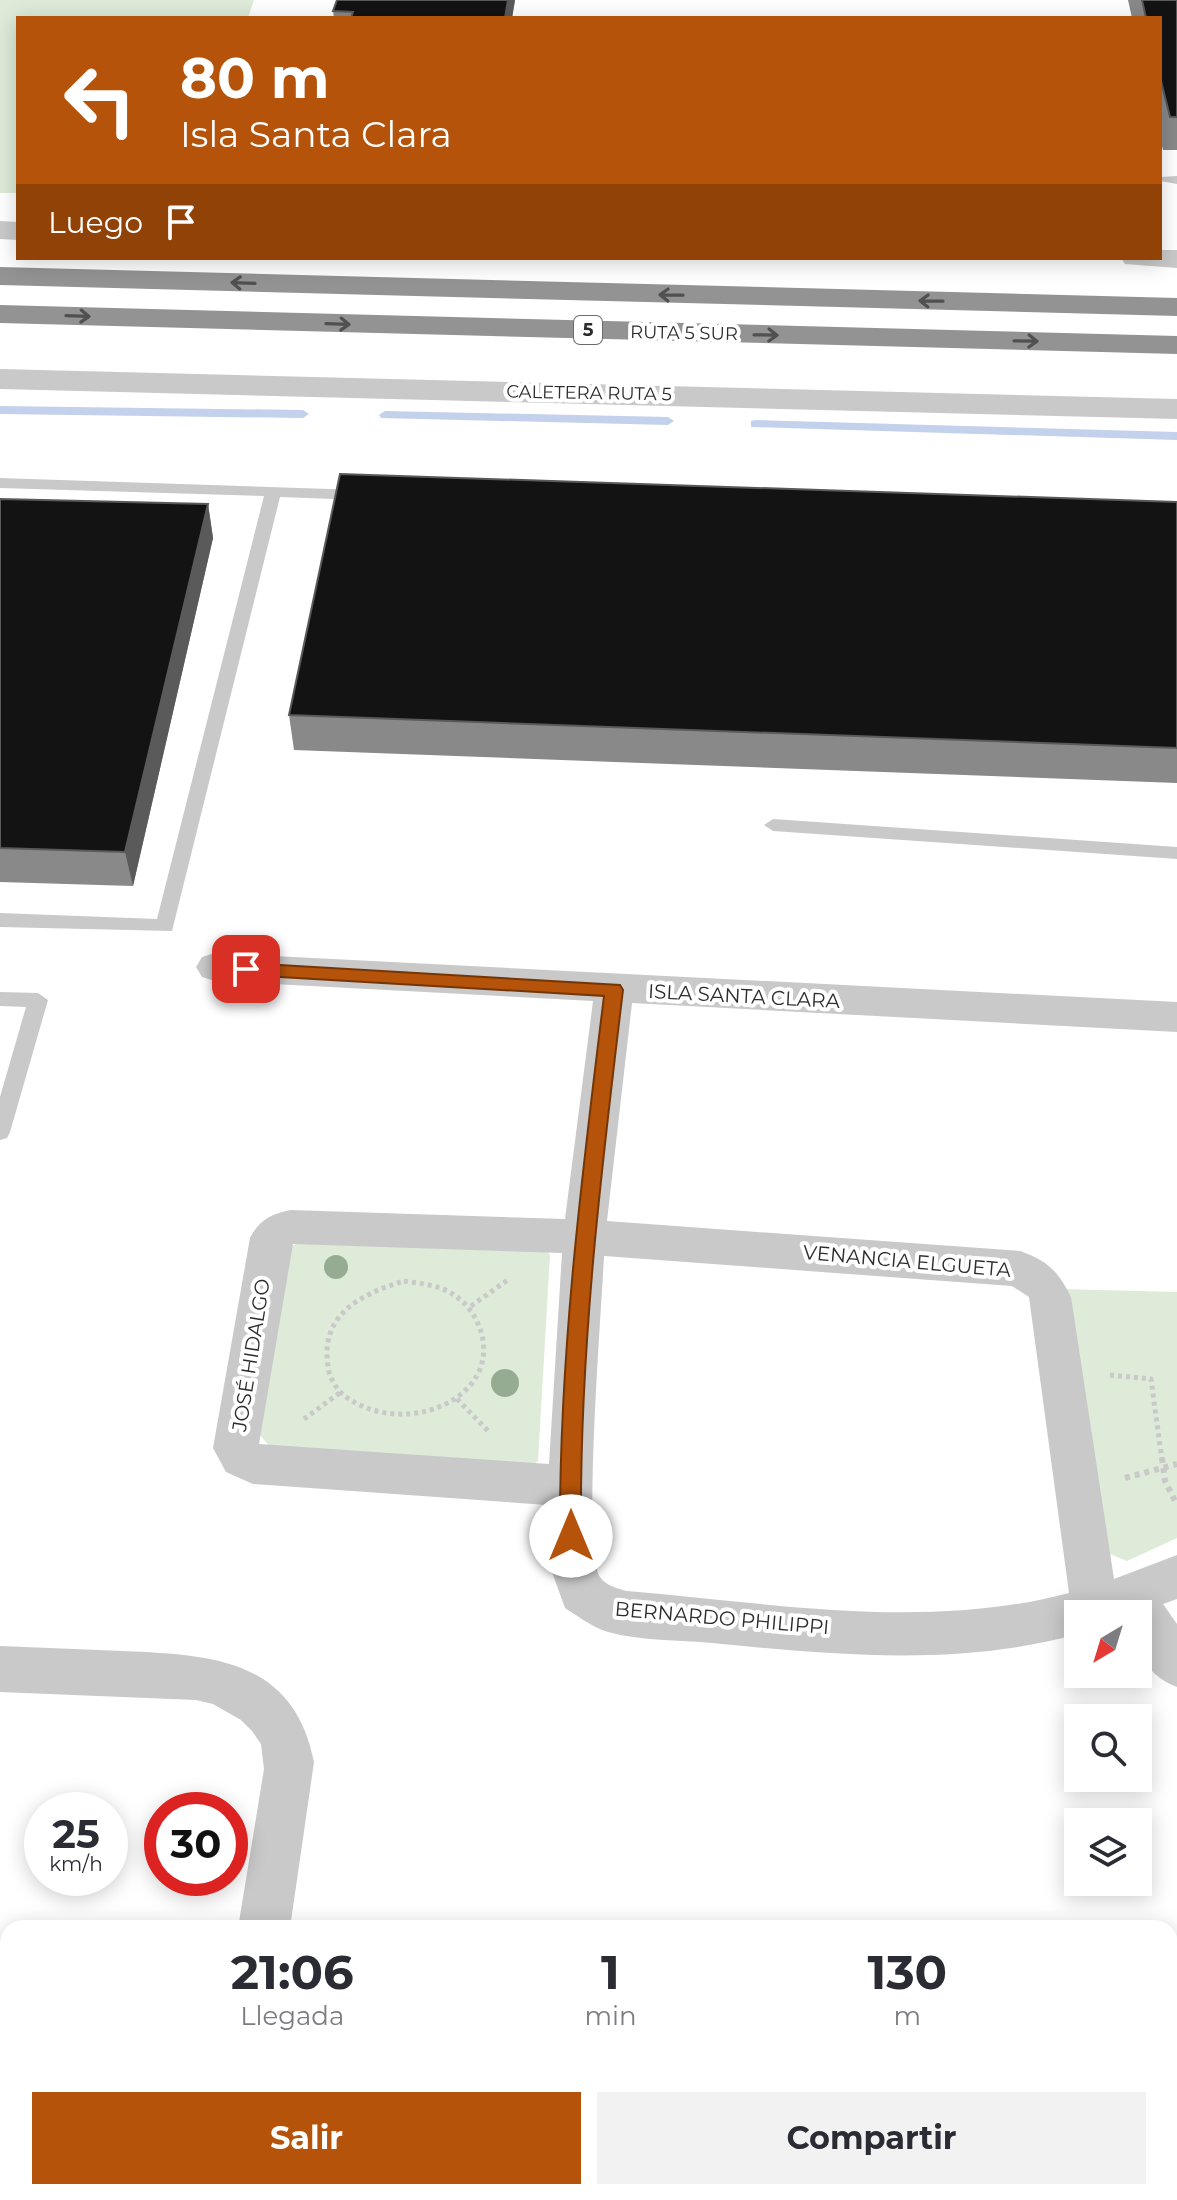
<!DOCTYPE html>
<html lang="es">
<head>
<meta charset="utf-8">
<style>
  :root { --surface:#fff; --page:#f2f2f3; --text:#2b2b33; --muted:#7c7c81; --accent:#b45309 }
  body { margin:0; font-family:Montserrat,sans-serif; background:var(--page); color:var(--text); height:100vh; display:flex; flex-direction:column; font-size:30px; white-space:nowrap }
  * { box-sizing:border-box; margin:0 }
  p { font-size:26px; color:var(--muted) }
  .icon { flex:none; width:44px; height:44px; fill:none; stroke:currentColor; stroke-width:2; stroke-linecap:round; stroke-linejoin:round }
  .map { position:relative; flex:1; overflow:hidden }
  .drawer { position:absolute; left:0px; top:1920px; width:1178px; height:280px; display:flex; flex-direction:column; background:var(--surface); border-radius:24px 24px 0 0; box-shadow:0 4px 20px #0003 }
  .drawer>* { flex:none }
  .banner { position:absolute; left:16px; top:16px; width:1146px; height:244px; border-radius:0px; box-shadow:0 4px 20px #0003; background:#b45309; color:#fff; overflow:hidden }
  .needle { width:52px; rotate:218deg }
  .controls { position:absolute; left:1064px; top:1600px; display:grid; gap:16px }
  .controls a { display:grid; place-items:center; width:88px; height:88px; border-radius:0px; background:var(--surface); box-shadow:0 4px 20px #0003; font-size:40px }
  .speed { position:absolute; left:24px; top:1792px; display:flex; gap:16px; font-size:40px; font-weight:700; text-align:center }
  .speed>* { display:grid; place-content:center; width:104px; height:104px; border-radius:50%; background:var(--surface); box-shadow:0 4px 20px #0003; line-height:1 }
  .speed small { font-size:20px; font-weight:400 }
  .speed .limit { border:12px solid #d22; background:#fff; color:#111 }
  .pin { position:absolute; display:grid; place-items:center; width:68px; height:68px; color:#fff; margin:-34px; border-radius:16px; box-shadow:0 4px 12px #0006 }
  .me { position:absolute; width:88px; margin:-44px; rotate:0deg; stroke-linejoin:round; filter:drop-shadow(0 0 6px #0008) }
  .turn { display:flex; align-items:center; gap:28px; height:168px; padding:0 32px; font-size:36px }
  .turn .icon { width:104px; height:104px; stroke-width:2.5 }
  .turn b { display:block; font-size:56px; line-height:68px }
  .then { display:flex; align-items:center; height:76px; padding:0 32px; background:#0003; gap:16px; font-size:30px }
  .eta { display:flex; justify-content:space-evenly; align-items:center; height:136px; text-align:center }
  .eta b { font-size:48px; font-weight:700; line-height:56px }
  .cta { display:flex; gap:16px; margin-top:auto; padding:16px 32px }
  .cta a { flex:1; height:92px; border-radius:0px; background:var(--accent); color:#fff; font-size:32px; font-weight:700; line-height:92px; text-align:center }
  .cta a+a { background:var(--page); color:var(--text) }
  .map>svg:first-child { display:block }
</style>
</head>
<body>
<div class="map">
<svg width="1177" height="2200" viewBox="0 0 1177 2200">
  <rect width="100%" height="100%" fill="#fff"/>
  <path fill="#ddebd8" d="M 0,0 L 254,0 L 248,18 L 18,18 L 18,193 L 0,193 Z
    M 305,1238 L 544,1248 L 550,1255 L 538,1461 L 531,1466 L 272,1449 L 259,1434 L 285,1251 Z
    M 1058,1289 L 1177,1292 L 1177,1538 L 1127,1561 L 1110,1554 Z
    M 16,2192 L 178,2192 L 177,2200 L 14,2200 Z"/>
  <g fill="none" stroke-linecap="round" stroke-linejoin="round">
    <path fill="#c3d1ec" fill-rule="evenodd" d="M 0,406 L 303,410 L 309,414 L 303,418 L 0,414 Z
      M 385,411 L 668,417 L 674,421 L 668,425 L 381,418 L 379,415 Z
      M 755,420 L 1177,432 L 1177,440 L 751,427 L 751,421 Z"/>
    <path stroke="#c9c9c9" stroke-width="5" stroke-dasharray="4 4" stroke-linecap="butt" d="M 404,1281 C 416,1283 429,1284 440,1288 C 453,1292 466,1303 473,1314 C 518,1390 411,1443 346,1397 C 337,1391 329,1377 328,1366 C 320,1314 361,1294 404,1281 Z
      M 471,1306 L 509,1279
      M 1110,1375 L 1151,1379 L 1162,1460
      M 457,1399 L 490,1433
      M 304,1419 L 341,1392"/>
    <path stroke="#c9c9c9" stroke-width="6" stroke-dasharray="5 5" stroke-linecap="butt" d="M 1162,1458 L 1165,1481 L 1177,1505
      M 1125,1478 L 1177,1464
      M 57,2200 L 59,2192"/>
    <path fill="#c9c9c9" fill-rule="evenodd" d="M 1177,176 L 1177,184 L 1160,181 L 1161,177 Z
      M 0,478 L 360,490 L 368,495 L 360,500 L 280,497 L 172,931 L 0,927 L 0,913 L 157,919 L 264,496 L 0,488 Z
      M 773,819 L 1177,847 L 1177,859 L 773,831 L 764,825 Z
      M 0,992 L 38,993 L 48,1000 L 10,1132 L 7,1138 L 0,1140 L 0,1097 L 26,1007 L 0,1006 Z"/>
    <path fill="#c9c9c9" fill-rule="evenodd" d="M 215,953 L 1177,1002 L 1177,1032 L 632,1003 L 607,1221 L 1020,1251 C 1048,1261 1058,1271 1071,1297 L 1114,1579 L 1177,1555 L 1177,1599 L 1163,1604 L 1177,1624 L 1177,1687 C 1141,1673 1138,1649 1138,1614 L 1078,1614 L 1078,1634 C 959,1667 833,1655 712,1643 C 679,1640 641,1641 608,1632 C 592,1627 579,1617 565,1608 L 548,1561 L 547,1505 L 253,1484 L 226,1472 L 213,1448 L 250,1238 C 259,1220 271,1214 291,1210 L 565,1219 L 593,1001 L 215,981 L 202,977 L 196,967 L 202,957 ZM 293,1244 L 562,1253 L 549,1464 L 259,1444 ZM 604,1256 L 1012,1286 L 1029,1297 L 1069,1593 C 927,1631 771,1603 627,1591 C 618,1589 605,1585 600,1577 C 582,1550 602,1304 604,1256 Z
      M 0,1646 C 41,1648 82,1649 123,1651 C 211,1655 293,1658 314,1762 L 290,1928 L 238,1928 L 264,1769 L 261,1744 L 252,1731 L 241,1720 L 213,1704 L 196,1700 L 0,1692 Z
      M 1170,1992 L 1177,1993 L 1177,2047 L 1170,2046 Z
      M 0,2043 L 8,2043 L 8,2097 L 0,2097 Z
      M 190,2192 L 246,2192 L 245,2200 L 189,2200 Z"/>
    <path fill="#c9c9c9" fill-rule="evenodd" d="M 0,221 L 18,222 L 18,240 L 0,239 Z
      M 1160,250 L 1177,250 L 1177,268 L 1125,264 L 1121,258 L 1160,258 Z
      M 0,369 L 1177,399 L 1177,419 L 0,389 Z"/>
    <path fill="#939393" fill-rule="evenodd" d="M 0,267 L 1177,298 L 1177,316 L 0,285 Z
      M 0,305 L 1177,336 L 1177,354 L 0,323 Z"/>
  </g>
  <g fill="#96ac92">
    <circle cx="336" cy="1267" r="12"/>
    <circle cx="505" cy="1383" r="14"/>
  </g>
  <path fill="#898989" d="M 337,0 L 515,0 L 512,18 L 334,18 L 333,11 Z
    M 1128,0 L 1177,0 L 1177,150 L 1163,150 L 1160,138 L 1160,18 L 1132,18 Z
    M 0,499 L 208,504 L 213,538 L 133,886 L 0,882 Z
    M 1177,502 L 1177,783 L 294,750 L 289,715 Z"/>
  <path fill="#5a5a5a" d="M 508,0 L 515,0 L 512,18 L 505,18 Z
    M 208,504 L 213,538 L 133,886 L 125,852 Z"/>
  <path fill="#131313" stroke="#5a5a5a" stroke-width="2" d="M 337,0 L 508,0 L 505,18 L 351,18 L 353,12 L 333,11 Z
    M 1142,0 L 1177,0 L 1177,117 L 1170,117 L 1160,77 L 1160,18 L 1146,18 Z
    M 340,474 L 1177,502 L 1177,748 L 289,715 Z
    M 0,499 L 208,504 L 125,852 L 0,848 Z"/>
  <defs><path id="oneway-shaft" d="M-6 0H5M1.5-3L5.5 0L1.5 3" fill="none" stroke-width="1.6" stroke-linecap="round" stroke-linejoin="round" transform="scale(2)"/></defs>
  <g stroke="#505050">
    <use href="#oneway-shaft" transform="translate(243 283) rotate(-178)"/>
    <use href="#oneway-shaft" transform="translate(671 295) rotate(-179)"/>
    <use href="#oneway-shaft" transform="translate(931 301) rotate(-179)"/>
    <use href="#oneway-shaft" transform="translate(78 316) rotate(2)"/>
    <use href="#oneway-shaft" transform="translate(338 324) rotate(2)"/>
    <use href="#oneway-shaft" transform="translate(766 335) rotate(1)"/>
    <use href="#oneway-shaft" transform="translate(1026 341) rotate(1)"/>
  </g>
  <path fill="#b45309" stroke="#753606" stroke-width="2" d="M 246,963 L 620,985 L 623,990 C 601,1171 579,1353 581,1536 L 578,1543 L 571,1546 L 563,1543 L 560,1536 C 559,1355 582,1175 604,996 L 246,975 L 237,969 Z"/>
  <g text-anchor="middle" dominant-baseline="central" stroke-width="8" stroke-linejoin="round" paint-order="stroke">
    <rect fill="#fff" stroke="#6b6b6b" stroke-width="2" x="574" y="316" width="28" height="28" rx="6"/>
    <g font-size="18" font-weight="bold" fill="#2c2c2c">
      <text x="588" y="330">5</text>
    </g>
    <g font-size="18" fill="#2c2c2c" stroke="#fff">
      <text transform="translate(684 333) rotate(1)">RUTA 5 SUR</text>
      <text transform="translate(589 393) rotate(1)">CALETERA RUTA 5</text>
    </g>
    <g font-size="20" fill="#2c2c2c" stroke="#fff">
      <text transform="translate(744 996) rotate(3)">ISLA SANTA CLARA</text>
      <text transform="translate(907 1261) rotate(5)">VENANCIA ELGUETA</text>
      <text transform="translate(251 1355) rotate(-81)">JOSÉ HIDALGO</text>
      <text transform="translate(722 1618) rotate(5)">BERNARDO PHILIPPI</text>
    </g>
  </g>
</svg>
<div class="controls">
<a><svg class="needle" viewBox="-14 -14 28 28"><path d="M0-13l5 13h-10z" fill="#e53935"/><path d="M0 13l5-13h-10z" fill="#7c7c81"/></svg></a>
<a><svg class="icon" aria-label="search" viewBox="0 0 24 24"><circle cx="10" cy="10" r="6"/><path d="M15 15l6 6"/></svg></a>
<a><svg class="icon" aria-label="layers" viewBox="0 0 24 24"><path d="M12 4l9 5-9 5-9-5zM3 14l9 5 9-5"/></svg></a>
</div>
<div class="speed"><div>25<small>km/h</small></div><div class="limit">30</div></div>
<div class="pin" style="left:246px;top:969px;background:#d93025"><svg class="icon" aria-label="arrive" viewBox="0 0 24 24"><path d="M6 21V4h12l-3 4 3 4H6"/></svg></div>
<svg class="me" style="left:571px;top:1536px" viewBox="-20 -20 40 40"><circle r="19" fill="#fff"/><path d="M0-13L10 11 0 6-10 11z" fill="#b45309"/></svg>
<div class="banner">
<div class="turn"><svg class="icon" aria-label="left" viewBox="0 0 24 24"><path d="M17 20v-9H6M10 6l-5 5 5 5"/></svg><div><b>80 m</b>Isla Santa Clara</div></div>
<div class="then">Luego<svg class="icon" aria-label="arrive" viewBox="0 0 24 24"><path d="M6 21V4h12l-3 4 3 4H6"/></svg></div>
</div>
<section class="drawer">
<div class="eta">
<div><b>21:06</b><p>Llegada</p></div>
<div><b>1</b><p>min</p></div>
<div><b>130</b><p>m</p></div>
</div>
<div class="cta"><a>Salir</a><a>Compartir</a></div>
</section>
</div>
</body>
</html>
